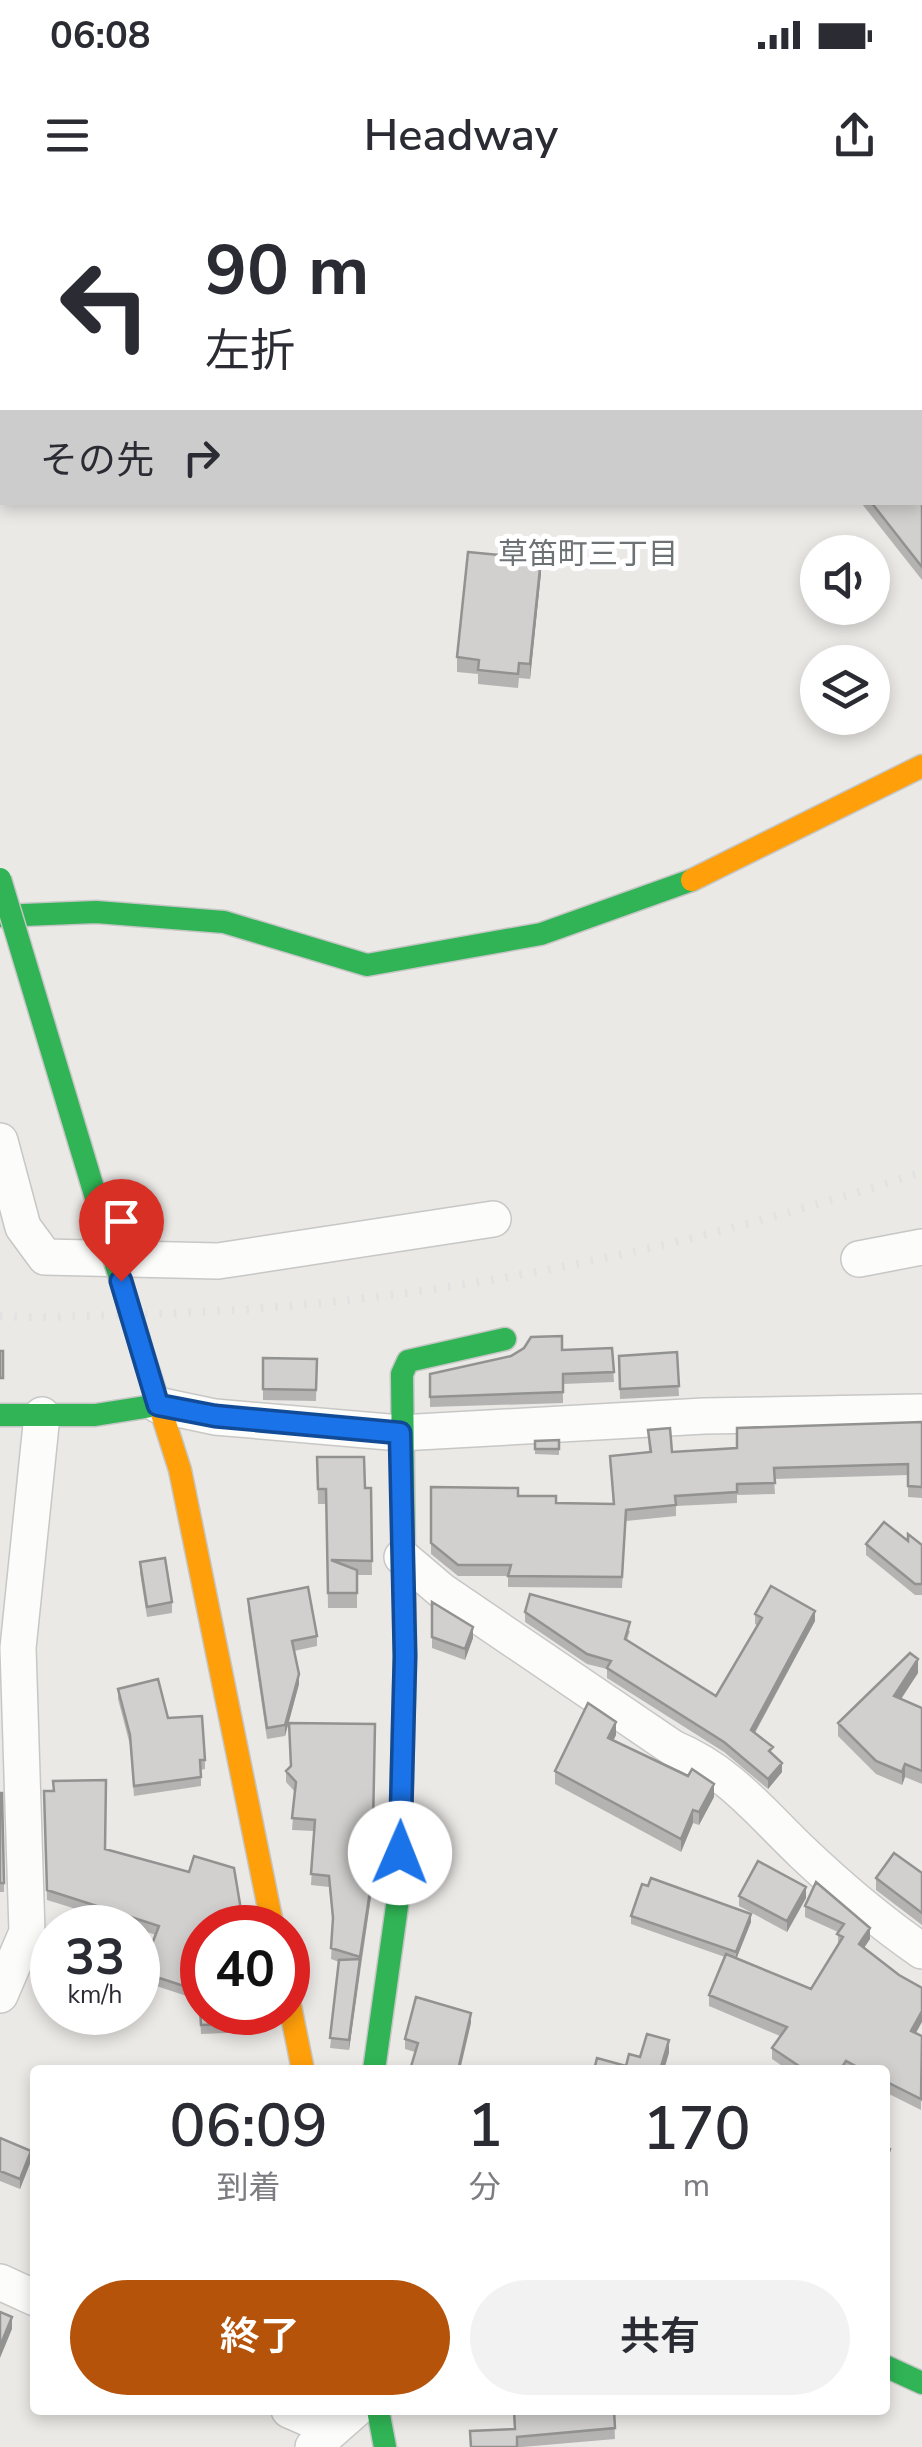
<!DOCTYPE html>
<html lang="ja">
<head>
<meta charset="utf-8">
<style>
  :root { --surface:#fff; --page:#f2f2f3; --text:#2b2b33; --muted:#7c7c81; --accent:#b45309 }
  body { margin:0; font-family:"Nunito Sans","Noto Sans JP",sans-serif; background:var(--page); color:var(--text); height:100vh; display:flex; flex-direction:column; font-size:38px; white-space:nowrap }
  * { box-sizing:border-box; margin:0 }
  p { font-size:32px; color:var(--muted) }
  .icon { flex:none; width:55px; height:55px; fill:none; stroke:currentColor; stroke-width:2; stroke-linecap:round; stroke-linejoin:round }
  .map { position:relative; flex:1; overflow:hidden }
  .panel { position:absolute; left:30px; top:1865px; width:860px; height:350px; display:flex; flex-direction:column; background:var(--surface); border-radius:10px; box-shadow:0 5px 15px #0003 }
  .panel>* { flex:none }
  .banner { position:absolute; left:0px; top:0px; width:922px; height:305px; box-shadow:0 5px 15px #0003; background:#fff; color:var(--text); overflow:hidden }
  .buttons { position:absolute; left:800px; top:335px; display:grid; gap:20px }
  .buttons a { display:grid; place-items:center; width:90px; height:90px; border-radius:50%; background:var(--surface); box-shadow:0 5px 15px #0003; font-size:50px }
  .speed { position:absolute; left:30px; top:1705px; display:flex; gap:20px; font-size:50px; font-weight:700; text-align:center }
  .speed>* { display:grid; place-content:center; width:130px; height:130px; border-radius:50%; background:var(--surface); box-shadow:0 5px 15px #0003; line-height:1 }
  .speed small { font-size:25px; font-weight:400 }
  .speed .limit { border:15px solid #d22; background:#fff; color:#111 }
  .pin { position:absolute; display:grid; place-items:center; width:85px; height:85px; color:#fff; margin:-102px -42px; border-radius:50% 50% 50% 0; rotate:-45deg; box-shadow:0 0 10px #0007 }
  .pin .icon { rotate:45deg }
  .me { position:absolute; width:110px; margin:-55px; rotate:1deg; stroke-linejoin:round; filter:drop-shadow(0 0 8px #0008) }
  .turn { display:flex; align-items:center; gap:35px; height:210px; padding:0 40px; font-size:45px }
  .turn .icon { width:130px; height:130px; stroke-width:2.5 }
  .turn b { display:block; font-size:70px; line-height:85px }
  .then { display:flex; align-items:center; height:95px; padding:0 40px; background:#0003; gap:20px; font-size:38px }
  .eta { display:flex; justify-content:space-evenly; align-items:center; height:170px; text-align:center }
  .eta b { font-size:60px; font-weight:600; line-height:70px }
  .cta { display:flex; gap:20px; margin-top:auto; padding:20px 40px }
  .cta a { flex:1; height:115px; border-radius:60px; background:var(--accent); color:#fff; font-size:40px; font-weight:600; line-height:115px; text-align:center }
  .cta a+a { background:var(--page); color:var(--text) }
  .status { display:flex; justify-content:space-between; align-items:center; height:70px; padding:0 50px; background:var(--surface); direction:ltr }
  .status svg { height:28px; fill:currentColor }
  header { display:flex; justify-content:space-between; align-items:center; height:130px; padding:0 40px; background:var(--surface); font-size:45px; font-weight:600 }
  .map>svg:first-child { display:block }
</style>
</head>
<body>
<div class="status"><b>06:08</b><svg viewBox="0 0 49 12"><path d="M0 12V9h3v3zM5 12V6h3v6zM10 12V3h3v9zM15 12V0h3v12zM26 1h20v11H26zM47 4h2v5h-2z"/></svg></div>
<header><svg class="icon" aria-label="menu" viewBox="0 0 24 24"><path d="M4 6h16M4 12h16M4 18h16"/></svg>Headway<svg class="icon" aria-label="share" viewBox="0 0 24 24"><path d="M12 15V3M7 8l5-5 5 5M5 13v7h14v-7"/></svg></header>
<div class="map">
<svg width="922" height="2247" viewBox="0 0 922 2247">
  <rect width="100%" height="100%" fill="#ebe9e6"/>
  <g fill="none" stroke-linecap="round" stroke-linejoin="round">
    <defs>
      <path id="street" d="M 477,0 L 479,2
        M 919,0 L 922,4
        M 151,2 L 156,0
        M 721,2 L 726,0
        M 0,72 L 2,71
        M 0,260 L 2,260
        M 0,941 L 23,1027 L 45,1057 L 218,1061 L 493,1019
        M 859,1059 L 922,1047
        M 158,1205 L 215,1217 L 400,1233 L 704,1216 L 922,1212
        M 402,1357 L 442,1391 L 673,1548 C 730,1572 760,1612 803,1653 C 840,1688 880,1722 922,1751
        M 0,1795 L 27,1732 L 18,1448 L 42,1215
        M 0,2082 L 35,2098
        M 289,2210 L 330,2228
        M 313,2247 L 355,2210"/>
      <path id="fast" d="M 0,716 L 96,712 L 224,722 L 367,765 L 541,734 L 692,680
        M 0,1215 L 95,1215 L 158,1205
        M 374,1870 L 399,1692 L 405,1456 L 402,1174 L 408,1161 L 505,1139
        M 885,2166 L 922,2183
        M 378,2210 L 385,2247"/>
      <path id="slow" d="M 692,680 L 922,566
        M 143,1154 L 180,1270 L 273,1728
        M 288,1796 L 303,1870"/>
    </defs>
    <use href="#street" stroke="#c7c7c6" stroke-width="38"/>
    <use href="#fast" stroke="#c5c6c5" stroke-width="25"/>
    <use href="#slow" stroke="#c5c6c5" stroke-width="25"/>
    <use href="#street" stroke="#fcfcfb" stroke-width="35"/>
    <use href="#fast" stroke="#30b455" stroke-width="22"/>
    <use href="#slow" stroke="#ff9f0a" stroke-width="22"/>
    <path stroke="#e2e2e2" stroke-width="8" stroke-dasharray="2.5 12" stroke-linecap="butt" d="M 0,1116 C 48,1119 96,1115 144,1114 C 409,1108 670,1054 922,972"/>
    <defs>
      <path id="fast-bridge" d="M 0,679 L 143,1154"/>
    </defs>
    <use href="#fast-bridge" stroke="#c5c6c5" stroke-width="25" stroke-linecap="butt"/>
    <use href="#fast-bridge" stroke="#30b455" stroke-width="22"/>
  </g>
  <path fill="#b4b3b2" d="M 922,250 L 922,380 L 862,304 L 862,302 L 920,302 Z
    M 541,373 L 530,479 L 519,478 L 518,488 L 478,484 L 478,474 L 457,472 L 457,457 Z
    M 612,1148 L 614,1182 L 563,1184 L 563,1203 L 430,1207 L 430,1174 L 562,1150 Z
    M 677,1152 L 679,1196 L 620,1199 L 619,1156 Z
    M 263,1158 L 317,1159 L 316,1201 L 263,1200 Z
    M 922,1222 L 922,1298 L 908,1297 L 908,1275 L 774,1279 L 775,1294 L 737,1295 L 737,1303 L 676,1306 L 676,1316 L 626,1321 L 622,1388 L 508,1387 L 508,1376 L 458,1376 L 431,1354 L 431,1287 L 518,1296 L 556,1303 L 613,1304 L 610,1256 L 649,1252 L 648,1230 L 672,1252 L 737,1248 Z
    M 559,1240 L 559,1255 L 535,1254 L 535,1241 Z
    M 317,1257 L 365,1288 L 371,1288 L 372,1375 L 357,1375 L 357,1408 L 328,1408 L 326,1304 L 318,1304 Z
    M 908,1341 L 922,1345 L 922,1395 L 915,1395 L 866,1355 L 866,1344 Z
    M 140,1362 L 172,1402 L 172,1413 L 147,1417 L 140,1373 Z
    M 248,1399 L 317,1436 L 317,1446 L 294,1451 L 299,1484 L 285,1536 L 267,1539 L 248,1410 Z
    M 432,1402 L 473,1438 L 465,1460 L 432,1448 Z
    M 525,1412 L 630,1431 L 627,1440 L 716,1496 L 758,1426 L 755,1424 L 755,1414 L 815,1421 L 755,1533 L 773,1555 L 782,1572 L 768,1589 L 724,1552 L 607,1478 L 607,1469 L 587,1464 L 525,1422 Z
    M 918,1473 L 900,1499 L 922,1508 L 922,1584 L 905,1577 L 902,1585 L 876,1574 L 838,1536 L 838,1523 Z
    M 118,1489 L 168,1518 L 205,1560 L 205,1569 L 201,1570 L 201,1586 L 134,1596 L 130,1545 L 118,1499 Z
    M 616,1535 L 613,1541 L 714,1597 L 699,1625 L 693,1623 L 681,1652 L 555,1584 L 555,1571 Z
    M 291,1567 L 372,1690 L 349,1850 L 330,1848 L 339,1762 L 331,1759 L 333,1724 L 329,1687 L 311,1685 L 314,1631 L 292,1630 L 295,1592 L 286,1582 L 286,1571 Z
    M 44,1591 L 105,1649 L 243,1722 L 243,1728 L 231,1728 L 218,1723 L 202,1728 L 202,1812 L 253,1812 L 253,1832 L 201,1834 L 199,1800 L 141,1781 L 141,1772 L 156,1735 L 138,1729 L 138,1728 L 47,1700 Z
    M 0,1593 L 4,1683 L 4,1692 L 0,1692 Z
    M 922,1673 L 922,1725 L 876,1690 L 876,1678 Z
    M 816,1682 L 870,1739 L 864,1748 L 916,1833 L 922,1836 L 921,1910 L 885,1892 L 885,1870 L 788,1870 L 772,1859 L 772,1848 L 780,1836 L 709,1806 L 709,1795 L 725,1757 L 631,1724 L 631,1716 L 648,1686 L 751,1722 L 736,1758 L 811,1789 L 838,1745 L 838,1732 L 805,1717 L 805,1706 Z
    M 739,1696 L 806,1698 L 787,1732 L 739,1706 Z
    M 471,1823 L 415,1852 L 405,1849 L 405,1839 Z
    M 0,1938 L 31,1961 L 20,1989 L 0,1981 Z
    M 513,2210 L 614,2210 L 615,2239 L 522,2247 L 470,2247 L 515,2229 Z"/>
  <path fill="#929291" d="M 541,359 L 541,373 L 530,479 L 530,464 Z
    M 815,1411 L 815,1421 L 751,1539 L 751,1530 Z
    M 473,1427 L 473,1438 L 465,1460 L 465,1449 Z
    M 918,1459 L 918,1473 L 894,1510 L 894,1496 Z
    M 299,1474 L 299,1484 L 285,1536 L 285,1525 Z
    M 616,1522 L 616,1535 L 608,1551 L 608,1538 Z
    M 375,1524 L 372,1690 L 360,1769 L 360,1757 Z
    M 782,1563 L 782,1572 L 768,1589 L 768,1579 Z
    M 905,1564 L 905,1577 L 902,1585 L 902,1572 Z
    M 714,1584 L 714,1597 L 699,1625 L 699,1612 Z
    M 693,1610 L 693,1623 L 681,1652 L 681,1639 Z
    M 806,1687 L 806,1698 L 787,1732 L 787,1721 Z
    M 751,1714 L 751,1722 L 736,1760 L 736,1752 Z
    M 870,1728 L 870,1739 L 859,1755 L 859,1744 Z
    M 360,1759 L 360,1770 L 349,1850 L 349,1840 Z
    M 922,1811 L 922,1822 L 911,1842 L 911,1831 Z
    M 471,1813 L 471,1823 L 460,1870 L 458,1870 Z
    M 669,1840 L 669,1853 L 664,1870 L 660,1870 Z
    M 890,1949 L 890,1962 L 885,1976 L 885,1963 Z
    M 31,1951 L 31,1961 L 20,1989 L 20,1979 Z
    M 12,2117 L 12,2129 L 0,2158 L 0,2146 Z"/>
  <path fill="#d1d0cf" stroke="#929291" stroke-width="2.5" d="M 377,0 L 423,0 L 424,2 L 379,2 Z
    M 512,0 L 583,0 L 584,2 L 507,2 Z
    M 752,0 L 812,0 L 807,2 L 748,2 Z
    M 920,247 L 922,250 L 922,367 L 871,302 L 920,302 Z
    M 468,352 L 541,359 L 530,464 L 519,463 L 518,474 L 478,470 L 479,460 L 457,457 Z
    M 562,1136 L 562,1150 L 612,1148 L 614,1172 L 563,1174 L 563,1192 L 430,1197 L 430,1174 L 511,1156 L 524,1148 L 531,1137 Z
    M 0,1151 L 3,1151 L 3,1178 L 0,1178 Z
    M 677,1152 L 679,1186 L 620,1189 L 619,1156 Z
    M 263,1158 L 317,1159 L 316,1190 L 263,1189 Z
    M 922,1222 L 922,1287 L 908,1286 L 908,1264 L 774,1268 L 775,1283 L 737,1284 L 737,1292 L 675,1296 L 676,1305 L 626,1310 L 622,1377 L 508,1376 L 511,1365 L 458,1365 L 431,1343 L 431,1287 L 518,1288 L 518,1296 L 556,1296 L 556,1303 L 614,1304 L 610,1256 L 651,1252 L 648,1230 L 670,1228 L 672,1252 L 737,1248 L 737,1228 Z
    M 559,1240 L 559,1249 L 535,1249 L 535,1241 Z
    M 317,1257 L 364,1257 L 365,1288 L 371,1288 L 372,1361 L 331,1360 L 357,1370 L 357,1393 L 328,1393 L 326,1289 L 318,1289 Z
    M 884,1322 L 908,1341 L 908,1334 L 922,1345 L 922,1384 L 915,1384 L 866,1344 Z
    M 165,1358 L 172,1402 L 147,1407 L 140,1362 Z
    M 771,1386 L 815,1411 L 751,1530 L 773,1547 L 769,1551 L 782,1563 L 768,1579 L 724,1542 L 607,1468 L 611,1461 L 587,1454 L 525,1412 L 530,1394 L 630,1422 L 625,1439 L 716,1496 L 762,1418 L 755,1414 Z
    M 308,1387 L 317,1436 L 292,1441 L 299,1474 L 285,1525 L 267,1528 L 248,1399 Z
    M 432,1402 L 473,1427 L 465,1449 L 432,1437 Z
    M 910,1453 L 918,1459 L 894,1496 L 922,1508 L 922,1571 L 905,1564 L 902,1572 L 876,1561 L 838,1523 Z
    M 158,1479 L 168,1518 L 202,1516 L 205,1560 L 200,1560 L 201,1577 L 134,1586 L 130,1535 L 118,1489 Z
    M 588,1503 L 616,1522 L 608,1538 L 688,1576 L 692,1569 L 714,1584 L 699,1612 L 693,1610 L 681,1639 L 555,1571 Z
    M 289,1523 L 375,1524 L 372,1678 L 360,1757 L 331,1748 L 333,1718 L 329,1676 L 311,1674 L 315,1620 L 292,1618 L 296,1582 L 286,1571 L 291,1566 Z
    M 106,1580 L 105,1649 L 189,1672 L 194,1656 L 234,1668 L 243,1722 L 218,1714 L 213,1728 L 202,1728 L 202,1757 L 199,1768 L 202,1768 L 202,1812 L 253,1812 L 253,1823 L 201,1825 L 199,1791 L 141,1772 L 159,1726 L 47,1690 L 44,1591 L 54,1591 L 53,1581 Z
    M 0,1593 L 2,1593 L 4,1683 L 0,1683 Z
    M 894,1653 L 922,1673 L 922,1713 L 876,1678 Z
    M 758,1661 L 806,1687 L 787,1721 L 739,1696 Z
    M 651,1678 L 751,1714 L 736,1752 L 631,1716 L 642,1684 L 648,1686 Z
    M 816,1682 L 870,1728 L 859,1744 L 899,1775 L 922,1788 L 922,1811 L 911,1831 L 922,1836 L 921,1899 L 885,1881 L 885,1870 L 863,1870 L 846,1861 L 840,1870 L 805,1870 L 772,1848 L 787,1827 L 709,1795 L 726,1754 L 811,1789 L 843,1737 L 837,1734 L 844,1724 L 805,1706 Z
    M 360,1759 L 349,1840 L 330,1838 L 339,1760 Z
    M 416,1797 L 471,1813 L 458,1870 L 410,1870 L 418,1843 L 405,1839 Z
    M 647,1834 L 669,1840 L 660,1870 L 594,1870 L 597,1858 L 626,1866 L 629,1854 L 640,1857 Z
    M 0,1938 L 31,1951 L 20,1979 L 0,1971 Z
    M 885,1947 L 890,1949 L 885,1963 Z
    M 0,2112 L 12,2117 L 0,2146 Z
    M 514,2210 L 614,2210 L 615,2228 L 517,2237 L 517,2247 L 471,2247 L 470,2231 L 515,2229 Z"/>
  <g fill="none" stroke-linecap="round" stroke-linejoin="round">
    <defs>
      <path id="route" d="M 121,1081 L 158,1205 L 215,1216 L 400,1233 L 405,1456 L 400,1653"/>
    </defs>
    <use href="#route" stroke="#114b97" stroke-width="25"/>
    <use href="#route" stroke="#1a73e8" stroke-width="18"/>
  </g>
  <g text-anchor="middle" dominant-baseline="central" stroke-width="10" stroke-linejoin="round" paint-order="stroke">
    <g font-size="30" fill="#6d7275" stroke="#fff">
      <text x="588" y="354">草笛町三丁目</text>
    </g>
  </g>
</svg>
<div class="buttons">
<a><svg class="icon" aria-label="sound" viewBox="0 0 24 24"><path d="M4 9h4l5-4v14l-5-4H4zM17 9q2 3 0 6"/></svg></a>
<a><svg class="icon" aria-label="layers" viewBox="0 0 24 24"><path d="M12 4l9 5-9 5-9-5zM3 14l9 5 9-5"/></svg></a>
</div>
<div class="speed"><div>33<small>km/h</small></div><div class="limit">40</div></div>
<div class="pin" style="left:121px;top:1081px;background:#d93025"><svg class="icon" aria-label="arrive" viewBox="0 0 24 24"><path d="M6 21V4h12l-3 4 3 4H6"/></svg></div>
<svg class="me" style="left:400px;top:1653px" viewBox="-20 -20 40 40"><circle r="19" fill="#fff"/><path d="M0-13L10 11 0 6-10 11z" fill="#1a73e8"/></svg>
<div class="banner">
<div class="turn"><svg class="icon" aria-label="left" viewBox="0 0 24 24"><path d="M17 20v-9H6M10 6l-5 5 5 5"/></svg><div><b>90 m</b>左折</div></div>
<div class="then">その先<svg class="icon" aria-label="right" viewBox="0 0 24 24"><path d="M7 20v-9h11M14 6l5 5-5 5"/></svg></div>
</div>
<section class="panel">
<div class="eta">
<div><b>06:09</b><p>到着</p></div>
<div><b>1</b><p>分</p></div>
<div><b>170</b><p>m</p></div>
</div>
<div class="cta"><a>終了</a><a>共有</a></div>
</section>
</div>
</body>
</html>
